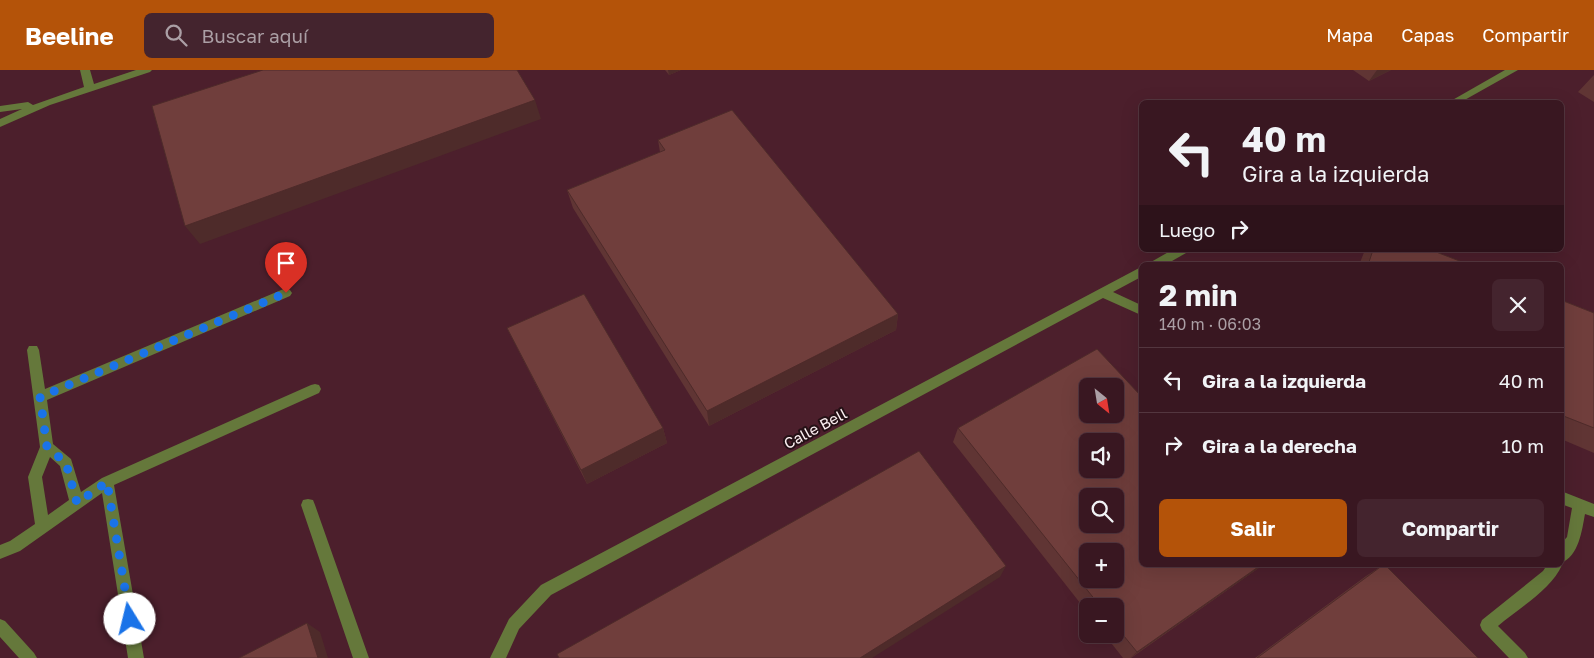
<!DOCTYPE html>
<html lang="es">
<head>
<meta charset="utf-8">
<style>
  :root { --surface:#391721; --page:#44242e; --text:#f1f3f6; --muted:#ab9fa5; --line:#53363f; --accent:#b45309 }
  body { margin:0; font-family:"Golos Text",sans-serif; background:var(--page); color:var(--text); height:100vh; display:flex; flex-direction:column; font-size:19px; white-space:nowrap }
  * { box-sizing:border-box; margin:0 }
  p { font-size:16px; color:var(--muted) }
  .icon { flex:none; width:28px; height:28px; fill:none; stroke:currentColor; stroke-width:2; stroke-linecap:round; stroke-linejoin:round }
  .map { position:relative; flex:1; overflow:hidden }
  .side { position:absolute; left:1139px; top:192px; width:425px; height:305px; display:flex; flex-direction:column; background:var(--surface); border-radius:8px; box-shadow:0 5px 20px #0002,0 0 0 1px var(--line) }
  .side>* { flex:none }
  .top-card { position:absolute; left:1139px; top:30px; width:425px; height:152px; border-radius:8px; box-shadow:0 5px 20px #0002,0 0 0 1px var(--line); background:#391721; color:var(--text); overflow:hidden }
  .needle { width:32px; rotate:150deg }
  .tools { position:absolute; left:1079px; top:308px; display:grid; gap:10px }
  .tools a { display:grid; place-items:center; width:45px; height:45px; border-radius:8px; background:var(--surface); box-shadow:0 5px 20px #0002,0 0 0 1px var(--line); font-size:25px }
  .pin { position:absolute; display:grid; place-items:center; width:42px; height:42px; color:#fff; margin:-51px -21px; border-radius:50% 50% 50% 0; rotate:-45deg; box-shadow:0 0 5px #0007 }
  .pin .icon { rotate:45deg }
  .me { position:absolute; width:55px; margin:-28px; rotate:351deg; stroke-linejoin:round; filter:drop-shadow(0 0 4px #0008) }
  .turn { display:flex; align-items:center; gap:18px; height:105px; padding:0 20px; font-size:22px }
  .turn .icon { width:65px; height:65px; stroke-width:2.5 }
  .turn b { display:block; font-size:35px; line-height:42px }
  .then { display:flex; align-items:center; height:48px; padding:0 20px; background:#0003; gap:10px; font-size:19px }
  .round { display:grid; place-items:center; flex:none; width:52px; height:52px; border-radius:8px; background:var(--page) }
  .overview { display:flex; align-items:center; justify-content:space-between; height:85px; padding:0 20px }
  h1 { font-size:30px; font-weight:700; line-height:38px }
  .button { display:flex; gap:10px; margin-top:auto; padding:10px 20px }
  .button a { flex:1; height:58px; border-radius:8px; background:var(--accent); color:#fff; font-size:20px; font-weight:700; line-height:58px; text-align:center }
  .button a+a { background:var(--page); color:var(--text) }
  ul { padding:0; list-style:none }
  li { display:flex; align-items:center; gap:15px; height:65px; padding:0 20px; border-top:1px solid var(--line) }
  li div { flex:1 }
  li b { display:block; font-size:19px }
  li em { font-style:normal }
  header { display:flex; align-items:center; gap:30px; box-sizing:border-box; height:70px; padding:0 25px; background:var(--accent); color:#fff }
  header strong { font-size:24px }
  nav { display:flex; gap:28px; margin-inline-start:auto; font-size:18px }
  .search { width:350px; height:45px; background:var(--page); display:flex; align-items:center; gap:12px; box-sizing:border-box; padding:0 18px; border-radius:8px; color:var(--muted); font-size:19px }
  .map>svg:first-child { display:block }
</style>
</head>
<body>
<header>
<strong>Beeline</strong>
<div class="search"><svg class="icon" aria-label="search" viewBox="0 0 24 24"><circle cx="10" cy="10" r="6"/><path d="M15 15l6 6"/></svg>Buscar aquí</div>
<nav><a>Mapa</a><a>Capas</a><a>Compartir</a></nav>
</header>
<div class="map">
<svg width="1594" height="588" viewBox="0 0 1594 588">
  <rect width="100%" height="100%" fill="#4c1f2c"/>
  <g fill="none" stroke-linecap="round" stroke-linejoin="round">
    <path fill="#65783b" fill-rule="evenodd" d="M 80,0 L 90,0 L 94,14 L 136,0 L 152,0 L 150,2 L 50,35 L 0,57 L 0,49 L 22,39 L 0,42 L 0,36 L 28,32 L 33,35 L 84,17 Z
      M 1505,0 L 1518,0 L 1461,32 L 1449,32 Z
      M 1172,180 L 1188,180 L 1186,183 L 1165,195 L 1149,195 L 1151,192 Z
      M 1141,197 L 1141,207 L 1113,222 L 1141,235 L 1141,245 L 1103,228 L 551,525 L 519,559 L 506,588 L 490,588 L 509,549 L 541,515 Z
      M 286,218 L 290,220 L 292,223 L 290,226 L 47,330 L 53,374 L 71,389 L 81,422 L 102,408 L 311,315 L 315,314 L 319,315 L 321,319 L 319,323 L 114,415 L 144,588 L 128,588 L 102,423 L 20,481 L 0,489 L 0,475 L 10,471 L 35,454 L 28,407 L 40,377 L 27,280 L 29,276 L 37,276 L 39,280 L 45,319 ZM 50,387 L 60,396 L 69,430 L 48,445 L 42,407 Z
      M 1561,421 L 1594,434 L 1594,447 L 1585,444 C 1582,460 1579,486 1561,493 L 1561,474 L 1567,467 L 1572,438 L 1561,434 Z
      M 308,429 L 313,430 L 315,435 L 369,588 L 353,588 L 301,435 L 303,430 Z
      M 1561,493 L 1562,495 C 1552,519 1518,539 1498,556 L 1525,583 L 1528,588 L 1509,588 L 1482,560 L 1480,555 L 1482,550 L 1543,501 L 1547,495 L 1561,495 Z
      M 0,549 L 5,551 L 34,583 L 37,588 L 19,588 L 0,567 Z"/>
  </g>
  <path fill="#603534" d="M 665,0 L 681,0 L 669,5 Z
    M 1353,0 L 1391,0 L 1369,11 Z
    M 1594,5 L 1594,32 L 1578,22 L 1592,7 Z
    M 658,70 L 898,244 L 896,260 L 709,356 L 573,138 L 567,120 L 660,82 Z
    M 1365,180 L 1431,180 L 1470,195 L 1359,195 Z
    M 1561,230 L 1594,243 L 1594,383 L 1561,369 Z
    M 507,258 L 663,358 L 667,373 L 587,414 Z
    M 958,358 L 1141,495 L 1263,495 L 1131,588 L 1123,588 L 1104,564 L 1115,564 L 1115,536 L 1088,536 L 1088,543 L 953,372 Z
    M 1383,495 L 1478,588 L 1255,588 L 1366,506 Z"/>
  <path fill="#4e2b2a" d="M 668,0 L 681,0 L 669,5 Z
    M 1377,0 L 1391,0 L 1369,11 Z
    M 535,30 L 541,49 L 200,174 L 185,156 Z
    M 898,244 L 896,260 L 709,356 L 707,341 Z
    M 663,358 L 667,373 L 587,414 L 581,400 Z
    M 1261,495 L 1263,495 L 1130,588 L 1137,582 Z
    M 1006,496 L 1000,507 L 872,588 L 860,588 Z
    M 307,553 L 320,562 L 328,588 L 318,588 Z"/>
  <path fill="#703e3c" stroke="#4e2b2a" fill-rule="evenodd" d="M 263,0 L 517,0 L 535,30 L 185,156 L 152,36 Z
    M 732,40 L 898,244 L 707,341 L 567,120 L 665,80 L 658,70 Z
    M 1373,180 L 1431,180 L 1470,195 L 1368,195 Z
    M 584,224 L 663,358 L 581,400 L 507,258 Z
    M 1561,230 L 1594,243 L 1594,358 L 1561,345 Z
    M 1097,279 L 1141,326 L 1141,495 L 1261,495 L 1137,582 L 1115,555 L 1115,536 L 1100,536 L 958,358 ZM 1088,316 L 1115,316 L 1115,344 L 1088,344 ZM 1088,371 L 1115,371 L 1115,399 L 1088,399 ZM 1088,426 L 1115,426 L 1115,454 L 1088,454 ZM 1088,481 L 1115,481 L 1115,509 L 1088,509 Z
    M 919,381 L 1006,496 L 860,588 L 559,588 L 557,584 Z
    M 1383,495 L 1385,495 L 1478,588 L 1257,588 Z
    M 307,553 L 318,588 L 239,588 Z"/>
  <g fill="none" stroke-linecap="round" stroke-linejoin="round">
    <path stroke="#1a73e8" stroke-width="9" stroke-dasharray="0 16.2" d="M 130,549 L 107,412 L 77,433 L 66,393 L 47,377 L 40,327 L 286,223"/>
  </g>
  <g text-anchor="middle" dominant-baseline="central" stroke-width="4" stroke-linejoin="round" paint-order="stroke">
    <g font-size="15" fill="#fceff1" stroke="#251116">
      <text transform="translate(815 358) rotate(-28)">Calle Bell</text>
    </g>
  </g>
</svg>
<div class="tools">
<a><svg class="needle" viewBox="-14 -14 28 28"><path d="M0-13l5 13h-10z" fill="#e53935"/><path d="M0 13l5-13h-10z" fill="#ab9fa5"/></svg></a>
<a><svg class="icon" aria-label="sound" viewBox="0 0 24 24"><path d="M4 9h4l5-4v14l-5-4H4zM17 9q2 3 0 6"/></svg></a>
<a><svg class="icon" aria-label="search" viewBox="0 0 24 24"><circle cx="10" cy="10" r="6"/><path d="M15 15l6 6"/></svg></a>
<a>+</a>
<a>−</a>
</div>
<div class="pin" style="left:286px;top:223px;background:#d93025"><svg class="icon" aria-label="arrive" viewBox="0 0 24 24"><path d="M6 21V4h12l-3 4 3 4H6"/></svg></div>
<svg class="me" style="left:130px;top:549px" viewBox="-20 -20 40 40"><circle r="19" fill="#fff"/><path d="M0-13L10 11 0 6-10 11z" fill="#1a73e8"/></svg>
<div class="top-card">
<div class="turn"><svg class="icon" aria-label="left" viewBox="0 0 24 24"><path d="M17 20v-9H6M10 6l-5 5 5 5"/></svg><div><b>40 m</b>Gira a la izquierda</div></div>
<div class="then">Luego<svg class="icon" aria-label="right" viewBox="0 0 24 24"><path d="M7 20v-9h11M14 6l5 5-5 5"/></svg></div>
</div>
<section class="side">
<div class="overview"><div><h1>2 min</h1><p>140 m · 06:03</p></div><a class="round"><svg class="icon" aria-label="close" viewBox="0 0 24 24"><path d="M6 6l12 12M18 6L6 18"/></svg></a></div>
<ul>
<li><svg class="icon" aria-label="left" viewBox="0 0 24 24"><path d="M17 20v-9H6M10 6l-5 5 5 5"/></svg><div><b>Gira a la izquierda</b></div><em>40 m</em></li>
<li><svg class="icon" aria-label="right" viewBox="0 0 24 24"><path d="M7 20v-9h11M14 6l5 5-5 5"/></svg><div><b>Gira a la derecha</b></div><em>10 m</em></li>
</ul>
<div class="button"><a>Salir</a><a>Compartir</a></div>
</section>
</div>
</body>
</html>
